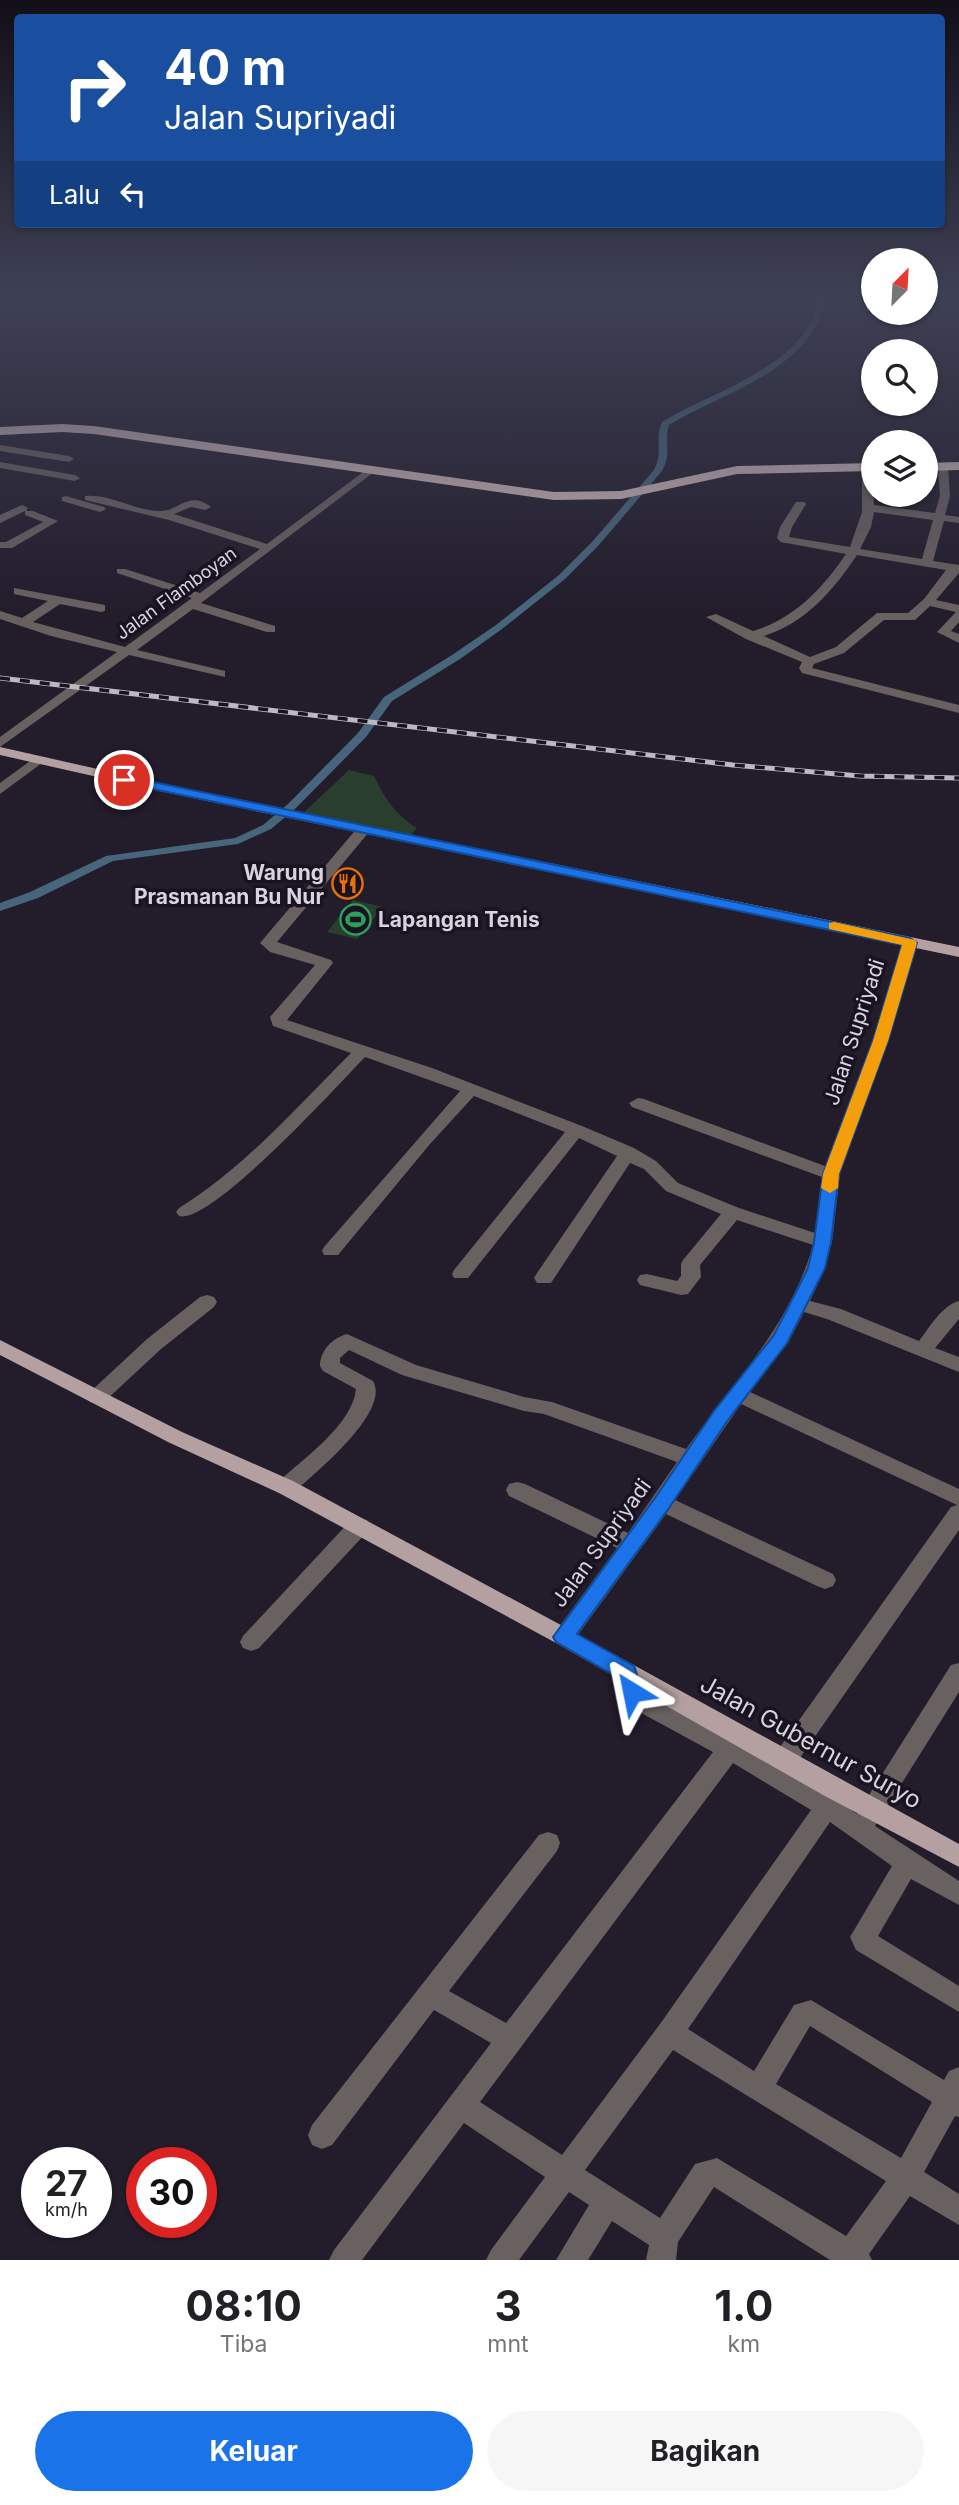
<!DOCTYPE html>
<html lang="id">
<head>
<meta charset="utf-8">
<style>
  :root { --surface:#fff; --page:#f6f6f6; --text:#202124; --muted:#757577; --accent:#1a73e8 }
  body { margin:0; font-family:Inter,sans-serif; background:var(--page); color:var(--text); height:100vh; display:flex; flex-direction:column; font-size:26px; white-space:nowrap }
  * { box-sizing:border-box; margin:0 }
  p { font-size:23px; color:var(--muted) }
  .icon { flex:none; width:38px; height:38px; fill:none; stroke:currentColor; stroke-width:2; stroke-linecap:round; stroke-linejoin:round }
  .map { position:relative; height:2260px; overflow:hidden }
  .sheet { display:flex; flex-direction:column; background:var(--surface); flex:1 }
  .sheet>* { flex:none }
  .top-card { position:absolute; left:14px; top:14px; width:931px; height:214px; border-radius:7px; box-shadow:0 2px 5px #0004; background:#1a4fa0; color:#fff; overflow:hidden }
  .needle { width:46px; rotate:24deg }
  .controls { position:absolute; left:861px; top:248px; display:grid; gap:14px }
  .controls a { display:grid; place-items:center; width:77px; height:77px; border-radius:50%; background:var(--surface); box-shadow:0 2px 5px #0004; font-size:35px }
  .speed { position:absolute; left:21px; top:2147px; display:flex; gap:14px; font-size:35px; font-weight:700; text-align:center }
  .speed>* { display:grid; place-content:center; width:91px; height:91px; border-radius:50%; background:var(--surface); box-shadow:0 2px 5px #0004; line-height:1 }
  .speed small { font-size:18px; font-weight:400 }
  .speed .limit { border:10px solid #d22; background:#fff; color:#111 }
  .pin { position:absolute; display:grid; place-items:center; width:60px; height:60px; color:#fff; margin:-30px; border:4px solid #fff; border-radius:50%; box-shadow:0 2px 7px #0007 }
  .me { position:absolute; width:77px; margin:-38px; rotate:325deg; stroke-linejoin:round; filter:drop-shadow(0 0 5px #0008) }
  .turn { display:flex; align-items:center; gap:24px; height:147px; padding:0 35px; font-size:32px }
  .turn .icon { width:91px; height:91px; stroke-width:2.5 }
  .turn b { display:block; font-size:49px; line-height:60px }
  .then { display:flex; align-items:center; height:66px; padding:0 35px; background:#0003; gap:14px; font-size:26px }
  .eta { display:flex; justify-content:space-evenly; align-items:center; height:119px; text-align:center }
  .eta b { font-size:42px; font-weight:700; line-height:49px }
  .action { display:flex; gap:14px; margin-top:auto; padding:14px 35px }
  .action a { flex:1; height:80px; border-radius:42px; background:var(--accent); color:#fff; font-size:28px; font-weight:700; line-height:80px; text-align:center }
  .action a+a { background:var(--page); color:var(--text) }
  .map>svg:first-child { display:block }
</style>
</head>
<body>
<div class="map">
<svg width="959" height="2260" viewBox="0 0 959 2260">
  <rect width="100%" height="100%" fill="#221c2b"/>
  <path fill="#293e2d" d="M 349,770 L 374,776 C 384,797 396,816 417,828 L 408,838 L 301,815 Z
    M 353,900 L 383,907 L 357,939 L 327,932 Z"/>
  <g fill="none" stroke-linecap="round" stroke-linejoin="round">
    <path fill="#47667c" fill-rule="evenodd" d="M 818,298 L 825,298 C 823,307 821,317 817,324 C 787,378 718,395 669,425 C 663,445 673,450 662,471 L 598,546 L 565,579 L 502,629 L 460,659 L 392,701 L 366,737 L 296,808 L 271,829 L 238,844 L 113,861 L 38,898 L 0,911 L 0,903 L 30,892 L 106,856 L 235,838 L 263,825 L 288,804 L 358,733 L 384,697 L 452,655 L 496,625 L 559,575 L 592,542 L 654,470 C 664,450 654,441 662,422 C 708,394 782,373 810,324 C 814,317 816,307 818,298 Z"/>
    <path fill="#696060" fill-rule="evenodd" d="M 0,445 L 69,456 L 74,459 L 69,462 L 0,451 Z
      M 0,462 L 75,475 L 80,478 L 75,481 L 0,468 Z
      M 867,464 L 872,467 L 874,505 L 935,513 L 940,496 L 938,466 L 943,463 L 948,466 L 950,496 L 945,515 L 959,517 L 959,523 L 944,521 L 933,561 L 959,565 L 959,573 L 936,600 L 959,605 L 959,622 L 951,631 L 959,634 L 959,643 L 937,632 L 956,612 L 930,606 L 915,620 L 884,620 L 844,653 L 814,664 L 812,668 L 959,705 L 959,713 L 802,673 L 799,668 L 802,662 L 746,639 L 706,617 L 716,614 L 753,631 C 794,619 823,588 846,554 L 781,542 L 777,538 L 780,527 L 796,502 L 804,502 L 806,504 L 792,527 L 789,537 L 850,547 L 862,512 L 862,467 ZM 874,512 L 933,520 L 922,559 L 860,549 L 871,527 ZM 857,555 L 946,570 L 924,599 L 908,613 L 877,613 L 836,647 L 810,657 L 764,636 C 805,623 833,591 857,555 Z
      M 370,467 L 375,470 L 374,472 L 201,603 L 275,626 L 275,632 L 267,632 L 193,609 L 137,650 L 225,671 L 225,677 L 129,655 L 0,747 L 0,737 L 117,652 L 51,636 L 0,619 L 0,611 L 22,618 L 48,601 L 14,594 L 14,588 L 105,605 L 105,611 L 101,612 L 60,604 L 33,622 L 125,647 L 192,598 L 117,573 L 117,569 L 125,569 L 200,593 L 260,549 L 169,520 L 85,500 L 85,496 C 110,493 135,511 160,511 C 180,511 188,490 211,507 L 205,510 L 191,507 L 174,514 L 267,544 Z
      M 66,496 L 104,507 L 106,509 L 100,512 L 62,501 L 62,497 Z
      M 22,505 L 28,508 L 26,511 L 33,511 L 58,521 L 12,548 L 0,548 L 0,542 L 6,542 L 43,522 L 25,515 L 25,511 L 0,523 L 0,515 Z
      M 37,756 L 44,760 L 42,763 L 0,794 L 0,783 Z
      M 364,825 L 371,829 L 369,832 L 277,942 L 331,960 L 333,963 L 287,1020 L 432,1068 L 582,1126 L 634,1148 L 656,1161 L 678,1183 L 739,1208 L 815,1233 L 822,1177 L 632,1107 L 629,1103 L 638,1098 L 644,1099 L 825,1166 L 872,1041 L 902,943 L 910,938 L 918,943 L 888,1041 L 840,1174 L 832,1242 L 825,1268 L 810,1301 L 841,1309 L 919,1341 C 930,1327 941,1306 959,1301 L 959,1319 L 935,1348 L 959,1357 L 959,1372 L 827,1319 L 804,1312 L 788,1343 L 750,1392 L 959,1489 L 959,1530 L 793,1768 L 786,1770 L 819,1790 L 823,1781 L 832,1778 L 841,1781 L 844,1788 L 840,1802 L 857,1814 L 951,1665 L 959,1663 L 959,1692 L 875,1826 L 959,1881 L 959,1905 L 911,1879 L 878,1936 L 959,1986 L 959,2012 L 856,1950 L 850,1937 L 892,1866 L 830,1822 L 688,2029 L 754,2071 L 794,2005 L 811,2000 L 944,2080 L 949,2071 L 959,2067 L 959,2117 L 955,2116 L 924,2172 L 959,2194 L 959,2225 L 910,2196 L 869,2254 L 872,2260 L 830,2260 L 714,2187 L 678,2242 L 676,2260 L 646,2260 L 649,2245 L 612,2221 L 588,2260 L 556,2260 L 589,2205 L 569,2192 L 519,2260 L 486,2260 L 491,2250 L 545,2177 L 464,2123 L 362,2260 L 329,2260 L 334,2250 L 491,2043 L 434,2010 L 332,2145 L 322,2149 L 312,2145 L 308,2135 L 312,2125 L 539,1835 L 548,1832 L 557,1835 L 560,1843 L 557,1851 L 449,1991 L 506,2023 L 713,1752 L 632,1708 L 620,1692 L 614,1672 L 618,1665 L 626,1663 L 634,1665 L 642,1688 L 648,1694 L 729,1737 L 744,1728 L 752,1731 L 756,1738 L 749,1748 L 773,1762 L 775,1754 L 951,1507 L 957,1505 L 741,1404 L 675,1500 L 833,1574 L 836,1580 L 833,1586 L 825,1589 L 817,1586 L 666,1514 L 572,1643 L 564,1646 L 556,1643 L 553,1637 L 556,1631 L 617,1548 L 509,1496 L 506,1490 L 509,1484 L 517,1482 L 525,1484 L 628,1533 L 677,1462 L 544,1414 L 524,1411 L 402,1375 L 349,1350 L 340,1358 L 340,1363 L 373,1381 C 391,1412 314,1474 293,1493 L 286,1495 L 279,1493 L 275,1487 L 279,1481 C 303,1459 353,1424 356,1389 L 323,1371 L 320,1366 C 320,1351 332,1338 347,1334 L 416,1365 L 524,1397 L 552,1402 L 686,1449 C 733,1384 791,1324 813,1245 L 737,1220 L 700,1265 L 701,1277 L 688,1294 L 681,1295 L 640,1285 L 637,1280 L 640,1275 L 647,1274 L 677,1281 L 681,1276 L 681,1264 L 683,1260 L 721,1214 L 666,1191 L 644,1169 L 630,1163 L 551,1283 L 537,1283 L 534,1278 L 537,1273 L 617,1156 L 579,1138 L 468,1278 L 454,1278 L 452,1274 L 454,1270 L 565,1132 L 474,1096 L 430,1144 L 338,1255 L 324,1255 L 322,1251 L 324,1247 L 460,1091 L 365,1057 C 338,1085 211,1225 179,1216 L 176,1212 L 179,1208 C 244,1168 297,1107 351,1053 L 273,1026 L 270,1017 L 315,965 L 270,952 L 260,943 L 359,826 ZM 733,1763 L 811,1810 L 660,2024 L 562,2155 L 480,2102 ZM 810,2026 L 932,2102 L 901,2158 L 776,2084 ZM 673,2050 L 886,2181 L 846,2236 L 717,2158 L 695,2164 L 660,2218 L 585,2170 Z
      M 207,1295 L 214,1297 L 217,1302 L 214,1307 L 161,1349 L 104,1402 L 97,1404 L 90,1402 L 87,1397 L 90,1392 L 147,1339 L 200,1297 Z
      M 359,1518 L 367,1520 L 370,1526 L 367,1532 L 259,1648 L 251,1651 L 243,1648 L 240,1642 L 243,1636 L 351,1520 Z"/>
    <path fill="#b4a0a0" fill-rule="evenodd" d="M 0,747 L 164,784 L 959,947 L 959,957 L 164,792 L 0,755 Z
      M 0,1340 L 182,1432 L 293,1481 L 572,1631 L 959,1844 L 959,1867 L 823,1795 L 556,1643 L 279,1493 L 168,1442 L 0,1355 Z"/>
    <path fill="#d2baba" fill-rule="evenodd" d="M 62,424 L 94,426 L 554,492 L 621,491 L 737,466 L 873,463 L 873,471 L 737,474 L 621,499 L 554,500 L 94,434 L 62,432 L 0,435 L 0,427 Z
      M 959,462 L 959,470 L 926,471 L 926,463 Z"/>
    <defs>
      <path id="rail" d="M 0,678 L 733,765 L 860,776 L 959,778"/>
    </defs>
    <use href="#rail" stroke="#bdb9c3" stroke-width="5"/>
    <use href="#rail" stroke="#191321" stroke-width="3.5" stroke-dasharray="10" stroke-linecap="butt"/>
  </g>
  <linearGradient id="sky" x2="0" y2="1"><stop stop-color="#130f18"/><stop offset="0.48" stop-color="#3e4055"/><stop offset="1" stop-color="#3e4055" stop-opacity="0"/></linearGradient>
  <rect width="959" height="615" fill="url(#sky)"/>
  <path fill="#1a73e8" stroke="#114b97" stroke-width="2" d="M 124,776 L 910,938 L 917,943 L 888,1041 L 839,1174 L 831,1242 L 825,1268 L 816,1286 L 787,1343 L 728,1420 L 669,1508 L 577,1634 L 634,1666 L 643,1692 L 640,1698 L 632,1700 L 625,1698 L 617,1677 L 556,1642 L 553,1637 L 655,1498 L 714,1411 L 774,1335 L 799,1286 L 808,1268 L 814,1242 L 823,1174 L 873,1041 L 902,945 L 119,782 L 119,777 Z"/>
  <path fill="#f59e0b" d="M 834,922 L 915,940 L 917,943 L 888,1041 L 839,1174 L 838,1188 L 830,1193 L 821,1188 L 823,1174 L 873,1041 L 902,945 L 829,929 L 829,923 Z"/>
  <defs>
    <symbol id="restaurant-ring" viewBox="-11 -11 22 22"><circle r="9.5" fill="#191321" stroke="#e8710a" stroke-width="1.5"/><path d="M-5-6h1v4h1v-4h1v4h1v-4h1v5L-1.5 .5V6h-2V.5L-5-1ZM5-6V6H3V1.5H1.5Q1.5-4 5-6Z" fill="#e8710a"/></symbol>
    <symbol id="stadium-ring" viewBox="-11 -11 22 22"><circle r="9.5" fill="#191321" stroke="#2e9e5b" stroke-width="1.5"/><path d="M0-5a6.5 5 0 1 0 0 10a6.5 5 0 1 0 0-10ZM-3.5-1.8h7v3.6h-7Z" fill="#2e9e5b"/></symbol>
  </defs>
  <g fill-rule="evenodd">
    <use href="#restaurant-ring" x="330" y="866" width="35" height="35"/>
    <use href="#stadium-ring" x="338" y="902" width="35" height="35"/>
  </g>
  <g text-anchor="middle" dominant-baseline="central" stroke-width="7" stroke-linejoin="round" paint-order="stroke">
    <g font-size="18" fill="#d8d4de" stroke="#191321">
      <text transform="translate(176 593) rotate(-36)">Jalan Flamboyan</text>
    </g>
    <g font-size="21" font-weight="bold" fill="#d8d4de" stroke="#191321" text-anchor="end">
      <text x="324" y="872">Warung<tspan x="324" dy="24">Prasmanan Bu Nur</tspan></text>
      <text x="378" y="919" text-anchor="start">Lapangan Tenis</text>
    </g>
    <g font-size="21" fill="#d8d4de" stroke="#191321">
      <text transform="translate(854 1032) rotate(-72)">Jalan Supriyadi</text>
      <text transform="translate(601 1543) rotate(-54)">Jalan Supriyadi</text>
    </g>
    <g font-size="24" fill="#d8d4de" stroke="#191321">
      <text transform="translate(811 1742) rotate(29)">Jalan Gubernur Suryo</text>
    </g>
  </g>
</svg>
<div class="controls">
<a><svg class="needle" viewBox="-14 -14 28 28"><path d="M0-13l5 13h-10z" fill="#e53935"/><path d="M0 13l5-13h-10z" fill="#757577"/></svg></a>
<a><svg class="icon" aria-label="search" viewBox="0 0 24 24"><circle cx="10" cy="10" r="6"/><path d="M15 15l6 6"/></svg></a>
<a><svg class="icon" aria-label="layers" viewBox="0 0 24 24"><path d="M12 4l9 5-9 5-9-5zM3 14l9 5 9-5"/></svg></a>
</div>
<div class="speed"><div>27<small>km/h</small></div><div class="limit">30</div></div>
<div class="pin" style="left:124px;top:780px;background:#d93025"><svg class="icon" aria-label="arrive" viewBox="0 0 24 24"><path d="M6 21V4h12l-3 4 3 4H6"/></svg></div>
<svg class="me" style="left:632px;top:1692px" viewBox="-20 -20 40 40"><path d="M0-17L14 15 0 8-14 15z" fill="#1a73e8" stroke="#fff" stroke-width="4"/></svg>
<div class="top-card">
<div class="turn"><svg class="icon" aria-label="right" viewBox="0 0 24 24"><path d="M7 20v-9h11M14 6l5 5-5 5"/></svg><div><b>40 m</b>Jalan Supriyadi</div></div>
<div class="then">Lalu<svg class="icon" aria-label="left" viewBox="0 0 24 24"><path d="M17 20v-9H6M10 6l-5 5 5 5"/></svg></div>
</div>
</div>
<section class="sheet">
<div class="eta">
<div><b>08:10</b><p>Tiba</p></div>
<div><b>3</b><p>mnt</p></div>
<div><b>1.0</b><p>km</p></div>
</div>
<div class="action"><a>Keluar</a><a>Bagikan</a></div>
</section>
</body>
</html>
